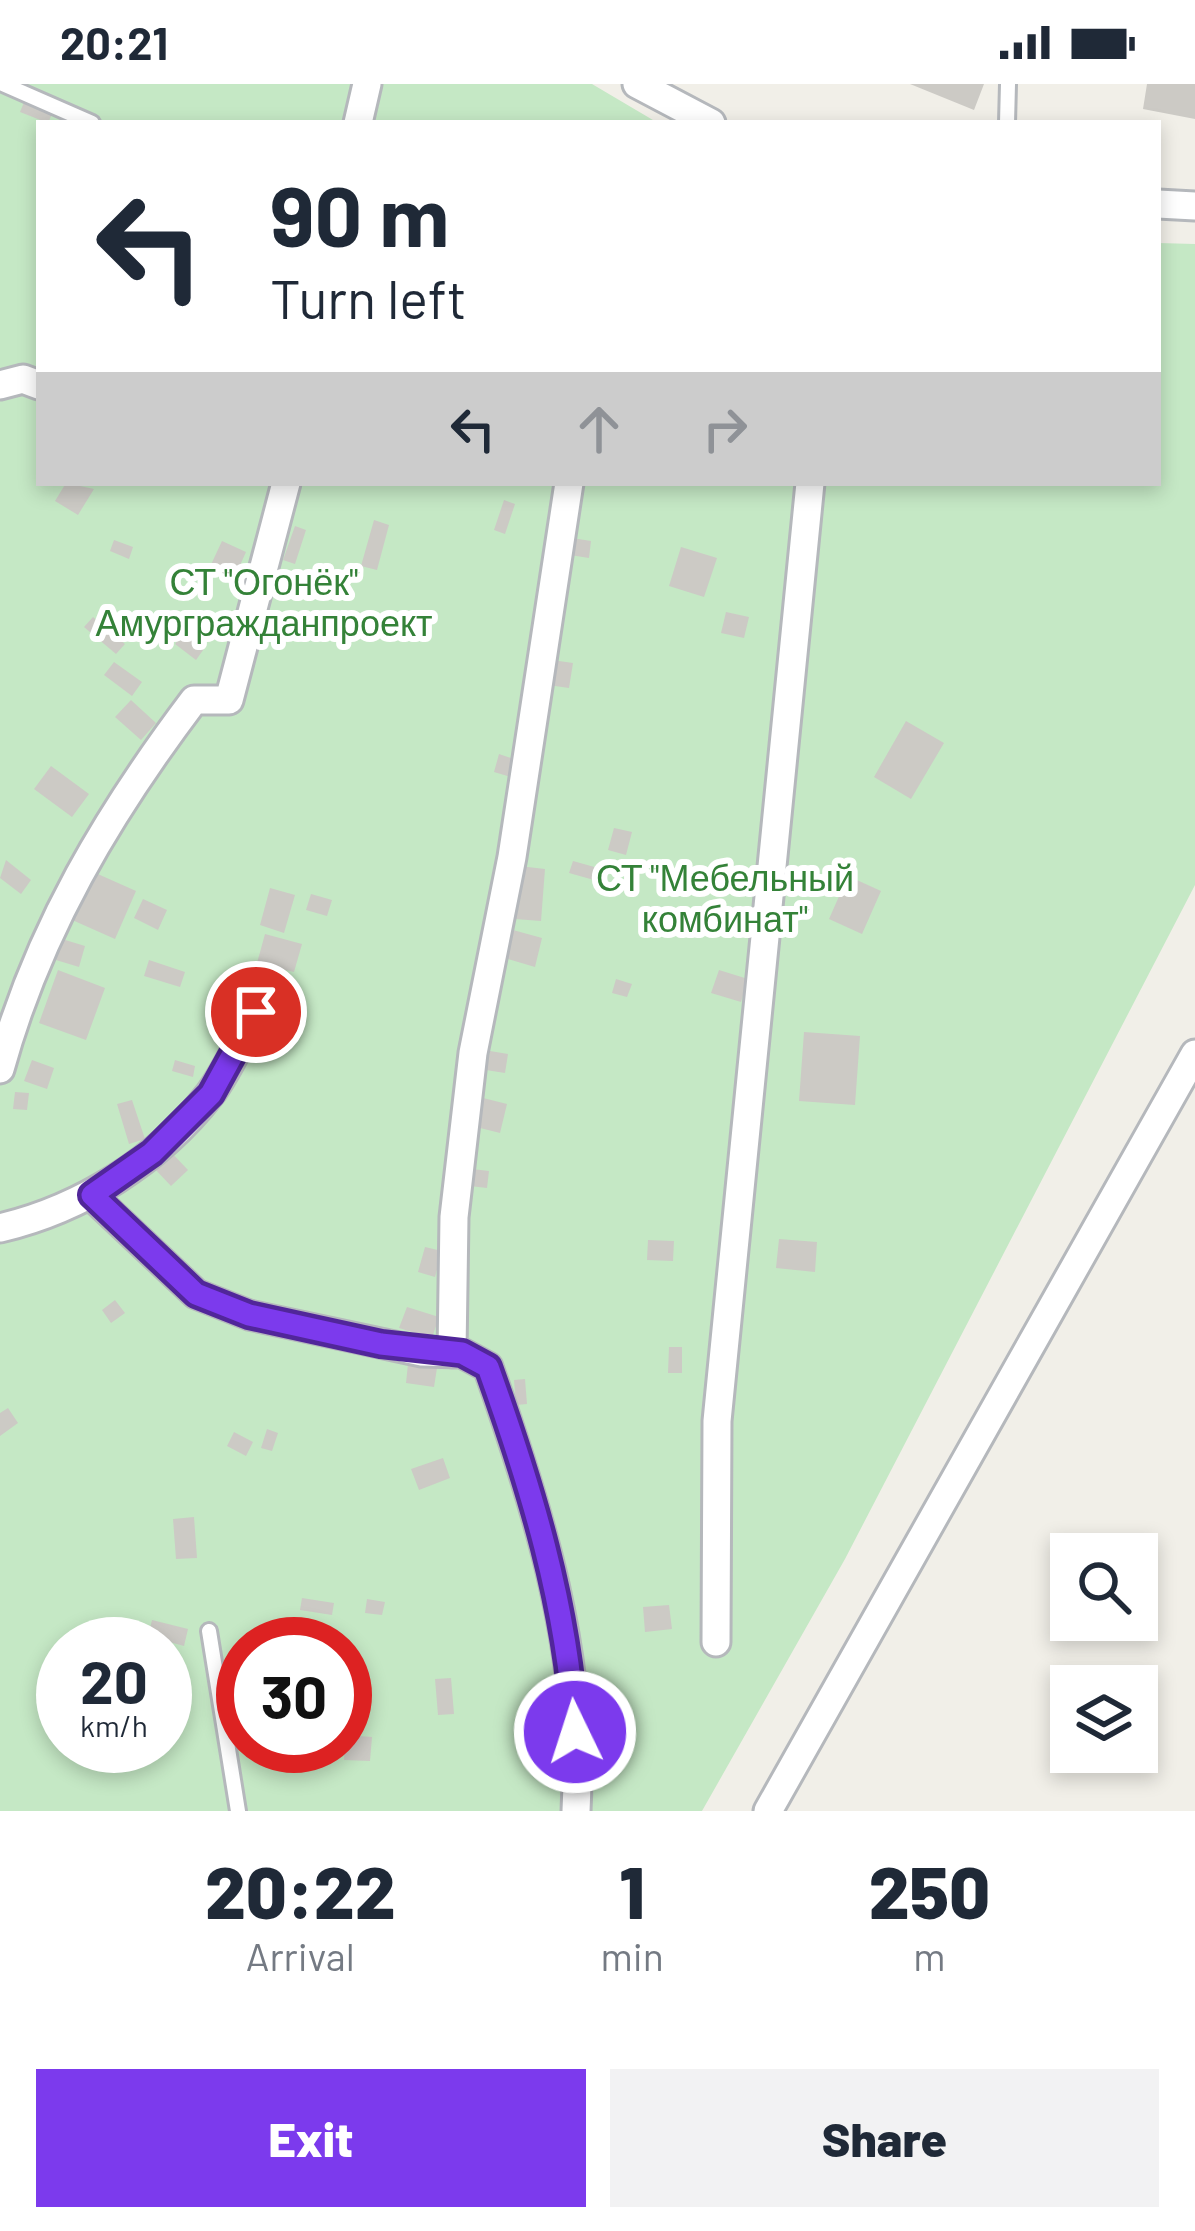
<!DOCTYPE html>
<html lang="en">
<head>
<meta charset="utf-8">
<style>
  :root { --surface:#fff; --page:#f2f2f3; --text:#1f2937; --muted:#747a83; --accent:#7c3aed }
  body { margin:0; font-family:Barlow,sans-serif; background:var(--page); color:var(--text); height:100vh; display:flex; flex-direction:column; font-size:45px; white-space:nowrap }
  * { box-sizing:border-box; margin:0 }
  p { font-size:39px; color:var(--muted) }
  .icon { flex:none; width:66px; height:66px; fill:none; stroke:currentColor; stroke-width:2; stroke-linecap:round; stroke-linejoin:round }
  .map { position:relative; height:1727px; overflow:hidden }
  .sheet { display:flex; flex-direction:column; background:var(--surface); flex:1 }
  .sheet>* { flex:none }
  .guide { position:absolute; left:36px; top:36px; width:1125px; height:366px; border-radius:0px; box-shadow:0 6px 18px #0003; background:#fff; color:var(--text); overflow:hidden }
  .controls { position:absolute; left:1050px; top:1449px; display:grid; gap:24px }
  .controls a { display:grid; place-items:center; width:108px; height:108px; border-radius:0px; background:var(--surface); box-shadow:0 6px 18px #0003; font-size:60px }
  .speed { position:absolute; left:36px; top:1533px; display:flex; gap:24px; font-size:60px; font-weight:700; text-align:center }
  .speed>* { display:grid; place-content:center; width:156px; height:156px; border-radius:50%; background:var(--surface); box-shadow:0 6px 18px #0003; line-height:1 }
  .speed small { font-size:30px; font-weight:400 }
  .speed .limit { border:18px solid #d22; background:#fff; color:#111 }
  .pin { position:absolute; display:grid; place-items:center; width:102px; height:102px; color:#fff; margin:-51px; border:6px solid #fff; border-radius:50%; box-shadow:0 3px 12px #0007 }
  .me { position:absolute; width:132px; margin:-66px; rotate:356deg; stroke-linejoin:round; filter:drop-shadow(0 0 9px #0008) }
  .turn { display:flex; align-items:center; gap:42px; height:252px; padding:0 36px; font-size:54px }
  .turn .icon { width:156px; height:156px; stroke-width:2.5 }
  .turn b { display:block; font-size:84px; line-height:102px }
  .lanes { display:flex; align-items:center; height:114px; padding:0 36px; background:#0003; justify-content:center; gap:60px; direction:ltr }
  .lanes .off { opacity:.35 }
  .eta { display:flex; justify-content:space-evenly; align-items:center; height:204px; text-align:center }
  .eta b { font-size:72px; font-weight:800; line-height:84px }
  .button { display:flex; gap:24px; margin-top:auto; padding:24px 36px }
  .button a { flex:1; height:138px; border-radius:0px; background:var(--accent); color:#fff; font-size:48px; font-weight:800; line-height:138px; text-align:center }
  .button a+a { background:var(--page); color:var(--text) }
  .status { display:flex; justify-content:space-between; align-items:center; height:84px; padding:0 60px; background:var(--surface); direction:ltr }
  .status svg { height:33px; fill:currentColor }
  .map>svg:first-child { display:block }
</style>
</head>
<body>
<div class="status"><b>20:21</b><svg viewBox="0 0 49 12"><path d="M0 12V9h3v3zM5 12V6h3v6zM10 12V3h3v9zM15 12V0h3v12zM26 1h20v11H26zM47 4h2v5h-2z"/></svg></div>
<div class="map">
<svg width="1195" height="1727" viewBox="0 0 1195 1727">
  <rect width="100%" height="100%" fill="#f1efe8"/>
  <path fill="#c5e8c5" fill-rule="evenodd" d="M 0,0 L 592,0 L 658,39 L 39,39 L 39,399 L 1158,399 L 1158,159 L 1195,160 L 1195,801 L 845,1475 L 702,1727 L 0,1727 ZM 63,1560 L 165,1560 L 165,1662 L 63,1662 ZM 243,1560 L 345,1560 L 345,1662 L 243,1662 Z"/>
  <path fill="#cccac5" d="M 910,0 L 984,0 L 974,26 Z
    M 1147,0 L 1195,0 L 1195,35 L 1143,25 Z
    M 25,16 L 53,28 L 48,39 L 20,28 Z
    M 66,399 L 94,405 L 78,431 L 55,417 Z
    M 504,416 L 515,420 L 505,450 L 494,446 Z
    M 374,436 L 389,441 L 377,486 L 361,482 Z
    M 295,442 L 306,446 L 295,480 L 283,476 Z
    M 572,454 L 591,457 L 589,474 L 570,471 Z
    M 114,456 L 133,463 L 129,475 L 110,467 Z
    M 222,457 L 246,468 L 232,499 L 208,487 Z
    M 681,463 L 717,474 L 704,513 L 669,502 Z
    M 726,528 L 749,533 L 744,554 L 721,549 Z
    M 93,533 L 125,560 L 116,570 L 84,543 Z
    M 184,547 L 206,562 L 196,576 L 175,560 Z
    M 552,576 L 573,579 L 569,604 L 548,601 Z
    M 114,578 L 142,598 L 132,612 L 104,591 Z
    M 131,616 L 156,639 L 141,656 L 115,633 Z
    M 906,637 L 944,659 L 911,715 L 874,693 Z
    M 499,670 L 517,676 L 511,693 L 494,688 Z
    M 51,682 L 89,710 L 72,733 L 34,705 Z
    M 614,744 L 632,748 L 626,771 L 608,766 Z
    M 6,776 L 31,796 L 21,810 L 0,794 Z
    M 573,777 L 598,784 L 594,796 L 569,789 Z
    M 519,782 L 545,785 L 541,837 L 515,835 Z
    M 91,787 L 136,807 L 115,855 L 70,835 Z
    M 848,792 L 881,807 L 862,850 L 829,835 Z
    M 270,804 L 295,811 L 284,849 L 260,841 Z
    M 311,810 L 332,816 L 327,832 L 306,826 Z
    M 143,815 L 167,826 L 158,846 L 134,834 Z
    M 513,846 L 542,854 L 535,883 L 505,874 Z
    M 265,850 L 302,860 L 294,888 L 257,879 Z
    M 62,855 L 85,862 L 79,883 L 56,876 Z
    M 149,876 L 185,888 L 180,903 L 144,892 Z
    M 58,886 L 105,904 L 86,956 L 39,939 Z
    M 719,886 L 748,895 L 741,918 L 711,909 Z
    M 616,895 L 632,900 L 627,913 L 612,909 Z
    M 804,948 L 860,952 L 855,1021 L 799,1017 Z
    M 490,967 L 508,970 L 505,989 L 486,986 Z
    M 32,976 L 54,984 L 47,1005 L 24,997 Z
    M 175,976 L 195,982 L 193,993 L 172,987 Z
    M 15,1008 L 29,1009 L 27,1026 L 13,1025 Z
    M 483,1014 L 507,1020 L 500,1049 L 476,1043 Z
    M 132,1016 L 145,1055 L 129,1060 L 117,1020 Z
    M 169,1066 L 188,1086 L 171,1102 L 152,1082 Z
    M 472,1085 L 489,1087 L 487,1104 L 470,1102 Z
    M 779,1155 L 817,1158 L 815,1188 L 776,1184 Z
    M 648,1156 L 674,1157 L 673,1177 L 647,1176 Z
    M 425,1163 L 442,1167 L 435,1193 L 418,1188 Z
    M 115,1216 L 125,1229 L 111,1239 L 102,1226 Z
    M 407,1223 L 439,1233 L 432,1254 L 399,1244 Z
    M 669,1263 L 682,1263 L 682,1289 L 668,1289 Z
    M 408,1280 L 437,1284 L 434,1303 L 406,1299 Z
    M 525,1295 L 527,1320 L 516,1321 L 514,1296 Z
    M 8,1324 L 18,1339 L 0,1352 L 0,1329 Z
    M 267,1345 L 278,1349 L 272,1367 L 261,1364 Z
    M 234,1348 L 253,1358 L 246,1372 L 227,1362 Z
    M 443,1374 L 450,1394 L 419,1406 L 411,1385 Z
    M 194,1433 L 197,1474 L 176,1475 L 173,1435 Z
    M 302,1514 L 334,1519 L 332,1531 L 300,1526 Z
    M 367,1515 L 385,1518 L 382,1531 L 365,1529 Z
    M 669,1521 L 672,1545 L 645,1548 L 643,1523 Z
    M 152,1536 L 188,1545 L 184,1562 L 148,1552 Z
    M 451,1594 L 454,1630 L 438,1631 L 435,1595 Z
    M 179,1609 L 180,1630 L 165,1631 L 165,1610 Z
    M 345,1651 L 372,1653 L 370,1677 L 344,1676 Z"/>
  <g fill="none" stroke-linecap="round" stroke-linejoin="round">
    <defs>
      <path id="lane" d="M 3,0 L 92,39
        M 1007,39 L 1008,0
        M 209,1547 L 238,1727"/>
      <path id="street" d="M 637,0 L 711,39
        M 358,39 L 367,0
        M 1158,120 L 1195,122
        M 0,301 L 23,295 L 39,301
        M 0,985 C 38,847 108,730 194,616 L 229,616 L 286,399
        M 91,1111 L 196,1210 L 249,1231 L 422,1268 L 462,1269 L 488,1283 C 539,1427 584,1572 576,1727
        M 0,1144 C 81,1125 158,1077 210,1010 C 228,986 241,955 256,928
        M 452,1269 L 454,1133 L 473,969 L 512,773 L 569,399
        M 716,1558 L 717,1337 L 810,399
        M 768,1727 L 1195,970"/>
    </defs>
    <use href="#lane" stroke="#b5b8bc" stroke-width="20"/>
    <use href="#street" stroke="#b5b8bc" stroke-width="33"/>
    <use href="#lane" stroke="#fff" stroke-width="14"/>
    <use href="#street" stroke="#fff" stroke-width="27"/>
  </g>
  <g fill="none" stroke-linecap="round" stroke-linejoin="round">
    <defs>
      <path id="route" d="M 256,928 L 211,1010 L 152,1069 L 92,1111 L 196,1210 L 249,1231 L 381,1260 L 462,1269 L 488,1283 C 531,1403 567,1520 575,1648"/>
    </defs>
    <use href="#route" stroke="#51269a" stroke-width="30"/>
    <use href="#route" stroke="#7c3aed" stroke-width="21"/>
  </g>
  <g text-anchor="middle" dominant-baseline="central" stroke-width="12" stroke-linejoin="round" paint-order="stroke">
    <g font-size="36" fill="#348238" stroke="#fff">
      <text x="264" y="496">СТ "Огонёк"<tspan x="264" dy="41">Амургражданпроект</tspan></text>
      <text x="725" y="792">СТ "Мебельный<tspan x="725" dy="41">комбинат"</tspan></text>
    </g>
  </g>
</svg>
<div class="controls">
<a><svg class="icon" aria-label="search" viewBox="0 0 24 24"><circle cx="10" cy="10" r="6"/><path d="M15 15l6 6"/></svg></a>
<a><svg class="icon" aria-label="layers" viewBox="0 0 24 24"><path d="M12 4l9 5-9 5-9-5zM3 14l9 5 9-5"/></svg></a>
</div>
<div class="speed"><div>20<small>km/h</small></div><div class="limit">30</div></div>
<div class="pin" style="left:256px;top:928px;background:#d93025"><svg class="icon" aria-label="arrive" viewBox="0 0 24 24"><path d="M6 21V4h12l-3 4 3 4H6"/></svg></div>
<svg class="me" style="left:575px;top:1648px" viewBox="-20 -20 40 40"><circle r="17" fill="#7c3aed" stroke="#fff" stroke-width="3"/><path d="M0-11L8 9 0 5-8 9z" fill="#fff"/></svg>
<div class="guide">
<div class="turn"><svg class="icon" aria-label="left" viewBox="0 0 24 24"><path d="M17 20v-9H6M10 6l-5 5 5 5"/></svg><div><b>90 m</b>Turn left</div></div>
<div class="lanes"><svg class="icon" aria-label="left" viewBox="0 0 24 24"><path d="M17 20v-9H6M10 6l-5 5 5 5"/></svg><svg class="icon off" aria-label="ahead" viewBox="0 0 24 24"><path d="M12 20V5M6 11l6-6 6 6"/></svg><svg class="icon off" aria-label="right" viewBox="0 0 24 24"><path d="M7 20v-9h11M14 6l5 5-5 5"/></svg></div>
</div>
</div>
<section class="sheet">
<div class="eta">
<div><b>20:22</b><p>Arrival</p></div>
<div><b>1</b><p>min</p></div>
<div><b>250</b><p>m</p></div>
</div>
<div class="button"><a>Exit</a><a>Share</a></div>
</section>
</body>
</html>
